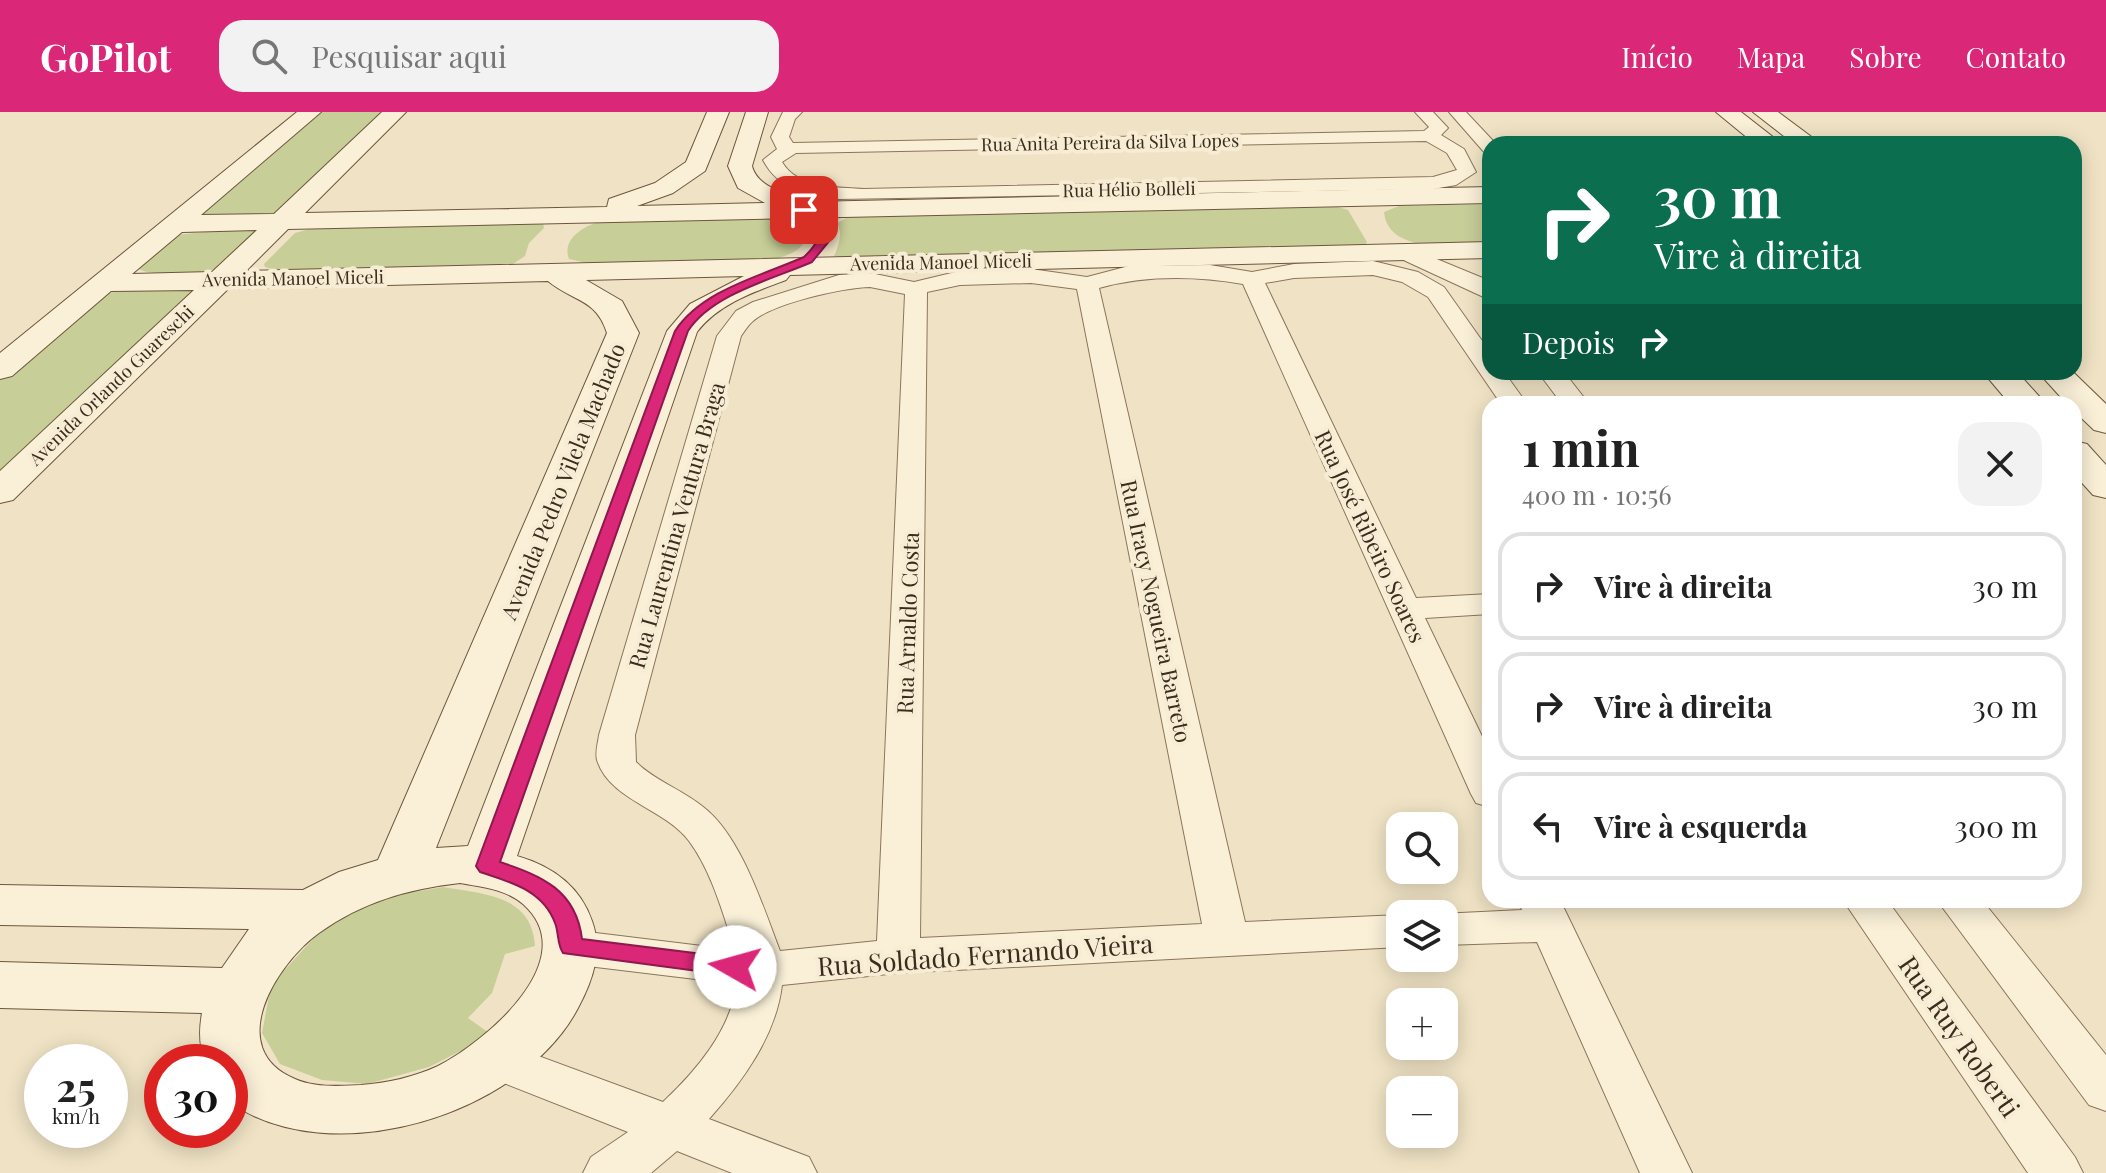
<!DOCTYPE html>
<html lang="pt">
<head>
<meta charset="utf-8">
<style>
  :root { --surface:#fff; --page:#f2f2f2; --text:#222; --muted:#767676; --line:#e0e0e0; --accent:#db2777 }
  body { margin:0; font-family:"Playfair Display",serif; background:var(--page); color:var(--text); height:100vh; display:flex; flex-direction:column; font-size:30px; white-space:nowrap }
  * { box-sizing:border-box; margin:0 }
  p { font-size:26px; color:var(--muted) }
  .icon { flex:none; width:44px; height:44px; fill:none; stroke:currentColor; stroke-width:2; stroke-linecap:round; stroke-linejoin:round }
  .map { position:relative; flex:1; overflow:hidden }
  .side { position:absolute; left:1482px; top:284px; width:600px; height:512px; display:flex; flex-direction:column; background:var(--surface); border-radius:24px; box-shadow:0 4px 20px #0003 }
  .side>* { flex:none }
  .guide { position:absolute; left:1482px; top:24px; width:600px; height:244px; border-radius:24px; box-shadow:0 4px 20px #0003; background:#0b6e4f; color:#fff; overflow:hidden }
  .buttons { position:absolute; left:1386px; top:700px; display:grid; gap:16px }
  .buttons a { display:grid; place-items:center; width:72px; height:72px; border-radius:16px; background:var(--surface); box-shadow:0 4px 20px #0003; font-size:40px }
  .speed { position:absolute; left:24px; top:932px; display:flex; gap:16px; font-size:40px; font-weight:700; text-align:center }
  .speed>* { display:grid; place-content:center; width:104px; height:104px; border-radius:50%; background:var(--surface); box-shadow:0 4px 20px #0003; line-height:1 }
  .speed small { font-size:20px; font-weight:400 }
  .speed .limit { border:12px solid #d22; background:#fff; color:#111 }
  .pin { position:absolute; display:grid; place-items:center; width:68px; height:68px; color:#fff; margin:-34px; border-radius:16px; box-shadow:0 4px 12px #0006 }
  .me { position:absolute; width:88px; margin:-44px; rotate:277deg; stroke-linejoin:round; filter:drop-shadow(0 0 6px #0008) }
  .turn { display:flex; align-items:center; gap:28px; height:168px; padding:0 40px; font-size:36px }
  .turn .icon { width:104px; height:104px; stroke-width:2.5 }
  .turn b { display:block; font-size:56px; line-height:68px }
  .then { display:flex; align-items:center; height:76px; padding:0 40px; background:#0003; gap:16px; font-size:30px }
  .round { display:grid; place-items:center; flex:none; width:84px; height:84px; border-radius:24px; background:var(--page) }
  .head { display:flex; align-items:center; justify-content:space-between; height:136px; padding:0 40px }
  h1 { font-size:48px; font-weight:700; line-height:60px }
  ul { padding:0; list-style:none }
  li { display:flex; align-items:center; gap:24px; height:108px; margin:0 16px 12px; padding:0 24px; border:4px solid var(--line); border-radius:24px }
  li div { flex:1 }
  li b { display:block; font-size:30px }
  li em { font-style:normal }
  header { display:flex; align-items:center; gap:48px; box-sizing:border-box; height:112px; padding:0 40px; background:var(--accent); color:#fff }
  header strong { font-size:38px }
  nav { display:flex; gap:44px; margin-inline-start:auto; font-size:28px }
  .search { width:560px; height:72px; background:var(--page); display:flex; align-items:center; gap:20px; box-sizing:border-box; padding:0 28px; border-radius:24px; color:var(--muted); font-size:30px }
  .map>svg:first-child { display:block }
</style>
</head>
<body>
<header>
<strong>GoPilot</strong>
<div class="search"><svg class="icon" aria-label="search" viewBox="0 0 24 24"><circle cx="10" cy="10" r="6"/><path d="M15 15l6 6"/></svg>Pesquisar aqui</div>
<nav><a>Início</a><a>Mapa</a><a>Sobre</a><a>Contato</a></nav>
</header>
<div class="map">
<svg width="2106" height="1061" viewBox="0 0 2106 1061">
  <rect width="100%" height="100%" fill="#f0e3c5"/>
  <path fill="#c7ce98" d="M 322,0 L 383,0 L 271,104 L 198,105 Z
    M 1490,92 L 1490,133 C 1460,133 1388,144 1384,100 L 1399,94 Z
    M 1338,95 L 1348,98 L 1367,130 L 1364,135 L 841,147 L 834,144 C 839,133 843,122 837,111 L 850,104 Z
    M 792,105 L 801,108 L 809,116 C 806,135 797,140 779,146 L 587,151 L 569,147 C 561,127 585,113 602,109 Z
    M 543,111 L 544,116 L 529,131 L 525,144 L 513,152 L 275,158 L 265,155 L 264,152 L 295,121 L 317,115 Z
    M 248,116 L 257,120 C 248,130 238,144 227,152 C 213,162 148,167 136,155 L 174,123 Z
    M 131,177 L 192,177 L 195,182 L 0,368 L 0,266 L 98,183 Z
    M 443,775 C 484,782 532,783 535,834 L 505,842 L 492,881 L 468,906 L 492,923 L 429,955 L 367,972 L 322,968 L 280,952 L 262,921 L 271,873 L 321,818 L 385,785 Z"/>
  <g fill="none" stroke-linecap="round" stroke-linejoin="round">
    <defs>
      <path id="street" d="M 783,0 L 802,0 L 795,7 L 789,25 L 793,31 L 1424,19 L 1429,15 L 1415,0 L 1433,0 L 1448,16 L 1441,23 L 1464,37 L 1476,60 L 1456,73 L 1433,77 L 838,87 C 806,83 779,78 763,48 L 777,37 L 771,25 ZM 1426,29 L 1447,41 L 1457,58 L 1433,65 L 863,77 C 836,75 798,77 782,50 L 796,41 Z
        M 1449,0 L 1466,0 L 1496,32 L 1490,32 L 1490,41 L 1484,40 Z
        M 1405,134 L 1490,169 L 1490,188 L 1397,145 L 1394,140 L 1397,135 Z
        M 1373,149 L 1418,160 L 1444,175 L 1490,240 L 1490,260 L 1504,260 L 1527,292 L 1501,292 L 1428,185 L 1402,170 L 1373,163 L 1294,166 L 1265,171 L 1416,486 L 1490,482 L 1490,502 L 1425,506 L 1490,641 L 1490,695 L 1476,691 L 1471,682 L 1243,172 C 1196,164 1146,163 1099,176 L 1245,810 L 1400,803 L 1400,835 L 898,861 L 782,873 C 776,924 742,970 709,1007 L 809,1045 L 817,1061 L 732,1061 L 677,1039 L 651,1061 L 583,1061 L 591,1045 L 628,1020 L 481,962 L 474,948 L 481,934 L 498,929 L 663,990 C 697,958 730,919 737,872 L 571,852 L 556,847 L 549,835 L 556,823 L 571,818 L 735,838 C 723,802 712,760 689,729 C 666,697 609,688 597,648 C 595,640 598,631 599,623 L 717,224 L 736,199 L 753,190 L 839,163 L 870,161 L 914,170 L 960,159 L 1031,157 L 1087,165 L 1129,154 L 1210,153 L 1252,160 L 1294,152 ZM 1031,171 L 1077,177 L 1202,812 L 920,826 L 927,180 L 960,173 ZM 870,175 L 905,182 L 877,829 L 780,839 C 763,795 741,723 702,694 C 681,677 655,669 636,650 L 635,623 L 741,224 C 744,220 748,213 753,209 C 774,191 842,176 870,175 Z
        M 1538,260 L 1564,260 L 1589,292 L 1562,292 Z
        M 1518,788 L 1560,788 L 1692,1061 L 1640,1061 L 1537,830 L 1444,833 L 1444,802 L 1440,802 L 1522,798 Z
        M 1843,788 L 1887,788 L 2075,1045 L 2083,1061 L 2028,1061 Z
        M 1937,788 L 1982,788 L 2106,943 L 2106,999 L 2089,993 Z"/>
      <path id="secondary" d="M 297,0 L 321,0 L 201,103 L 274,102 L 382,0 L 406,0 L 305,101 L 607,95 L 609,87 L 655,71 L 686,50 L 707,0 L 729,0 L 705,59 L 673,81 L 637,94 L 765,91 L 738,76 L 728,54 L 746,0 L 768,0 L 752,54 C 758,77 788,81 808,90 L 1490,75 L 1490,91 L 288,117 L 246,159 L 1490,130 L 1490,146 L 790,163 L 786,168 C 754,180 718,192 697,220 L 517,744 C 552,754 580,774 592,809 C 603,839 593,868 578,896 C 522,1003 332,1061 231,991 L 230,950 L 205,950 C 199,934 199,918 202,901 L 0,896 L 0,850 L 222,856 L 249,817 L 0,813 L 0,773 L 303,778 L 339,760 L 378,748 L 607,221 C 596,186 573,190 548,169 L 228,177 L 13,388 L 0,391 L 0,359 L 194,178 L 111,179 L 12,264 L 0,267 L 0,241 ZM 257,118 L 212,160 L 132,162 L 182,120 ZM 744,164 L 690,192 L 667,219 L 468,734 L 436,736 L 639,221 L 622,189 L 586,168 ZM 460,771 C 481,775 506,777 523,792 C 585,847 485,930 438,954 C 414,965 388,971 361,973 C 341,974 315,976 295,967 C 223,937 276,852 319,821 C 362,790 408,777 460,771 Z
        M 1716,0 L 1741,0 L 1782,32 L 1755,32 Z
        M 1753,0 L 1778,0 L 1821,32 L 1794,32 Z
        M 1983,260 L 2017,260 L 2046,292 L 2010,292 Z
        M 2038,260 L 2073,260 L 2106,292 L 2106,321 L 2094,318 L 2074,299 L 2074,292 L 2067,292 Z
        M 2074,329 L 2087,332 L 2106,353 L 2106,386 L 2093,383 L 2074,362 Z"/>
    </defs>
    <use href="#street" stroke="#8b755a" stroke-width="2"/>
    <use href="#secondary" stroke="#6d563d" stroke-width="2"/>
    <use href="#street" fill="#faf0d8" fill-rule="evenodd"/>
    <use href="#secondary" fill="#faf0d8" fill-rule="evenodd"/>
  </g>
  <path fill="#db2777" stroke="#8e194d" stroke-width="2" d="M 804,95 L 827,114 L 830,128 L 812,150 C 773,167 712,182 688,219 L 500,750 C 542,764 576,778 582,827 L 735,846 L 743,848 L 747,855 L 743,861 L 735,864 L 563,841 C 557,832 559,821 555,811 C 543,778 510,770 480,760 L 476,754 L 675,219 C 702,178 761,164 804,145 C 828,123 816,117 799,98 Z"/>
  <g text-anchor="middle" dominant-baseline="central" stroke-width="8" stroke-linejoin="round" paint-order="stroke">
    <g font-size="18" fill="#3b2d1e" stroke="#f7edd5">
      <text transform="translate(1110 30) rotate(-1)">Rua Anita Pereira da Silva Lopes</text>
      <text transform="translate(1129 77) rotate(-1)">Rua Hélio Bolleli</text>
      <text transform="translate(941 150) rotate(-1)">Avenida Manoel Miceli</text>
      <text transform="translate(293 166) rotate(-1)">Avenida Manoel Miceli</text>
      <text transform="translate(111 273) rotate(-44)">Avenida Orlando Guareschi</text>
    </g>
    <g font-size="22" fill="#3b2d1e" stroke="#f7edd5">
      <text transform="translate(562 369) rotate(-68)">Avenida Pedro Vilela Machado</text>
      <text transform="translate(676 413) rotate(-74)">Rua Laurentina Ventura Braga</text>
      <text transform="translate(1371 424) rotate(65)">Rua José Ribeiro Soares</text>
      <text transform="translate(1157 499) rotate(78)">Rua Iracy Nogueira Barreto</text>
      <text transform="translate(907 511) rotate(-88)">Rua Arnaldo Costa</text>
    </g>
    <g font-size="26" fill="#3b2d1e" stroke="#f7edd5">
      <text transform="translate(985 842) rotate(-4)">Rua Soldado Fernando Vieira</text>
      <text transform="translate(1960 924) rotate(55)">Rua Ruy Roberti</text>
    </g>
  </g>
</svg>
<div class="buttons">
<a><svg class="icon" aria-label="search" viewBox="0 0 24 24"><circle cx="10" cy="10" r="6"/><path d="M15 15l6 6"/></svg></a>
<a><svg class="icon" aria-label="layers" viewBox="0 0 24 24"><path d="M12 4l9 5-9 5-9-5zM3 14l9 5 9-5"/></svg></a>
<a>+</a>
<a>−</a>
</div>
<div class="speed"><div>25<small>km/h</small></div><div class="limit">30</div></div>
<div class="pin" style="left:804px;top:98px;background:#d93025"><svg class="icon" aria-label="arrive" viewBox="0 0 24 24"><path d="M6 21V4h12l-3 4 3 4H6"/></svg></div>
<svg class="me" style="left:735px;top:855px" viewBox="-20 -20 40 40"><circle r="19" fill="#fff"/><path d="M0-13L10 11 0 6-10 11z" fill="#db2777"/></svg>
<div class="guide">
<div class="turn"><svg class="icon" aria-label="right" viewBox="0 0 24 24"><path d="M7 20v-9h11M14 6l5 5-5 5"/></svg><div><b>30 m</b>Vire à direita</div></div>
<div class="then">Depois<svg class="icon" aria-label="right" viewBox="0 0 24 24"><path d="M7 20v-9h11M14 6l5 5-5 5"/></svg></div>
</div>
<section class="side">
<div class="head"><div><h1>1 min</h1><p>400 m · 10:56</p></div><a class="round"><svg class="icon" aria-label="close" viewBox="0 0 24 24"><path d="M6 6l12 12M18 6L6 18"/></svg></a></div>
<ul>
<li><svg class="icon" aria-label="right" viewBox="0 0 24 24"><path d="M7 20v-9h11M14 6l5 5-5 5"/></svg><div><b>Vire à direita</b></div><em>30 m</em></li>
<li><svg class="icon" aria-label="right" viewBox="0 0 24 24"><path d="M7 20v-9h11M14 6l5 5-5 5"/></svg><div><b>Vire à direita</b></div><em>30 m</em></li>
<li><svg class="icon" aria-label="left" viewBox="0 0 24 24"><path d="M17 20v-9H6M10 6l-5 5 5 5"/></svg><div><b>Vire à esquerda</b></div><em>300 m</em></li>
</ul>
</section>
</div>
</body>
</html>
